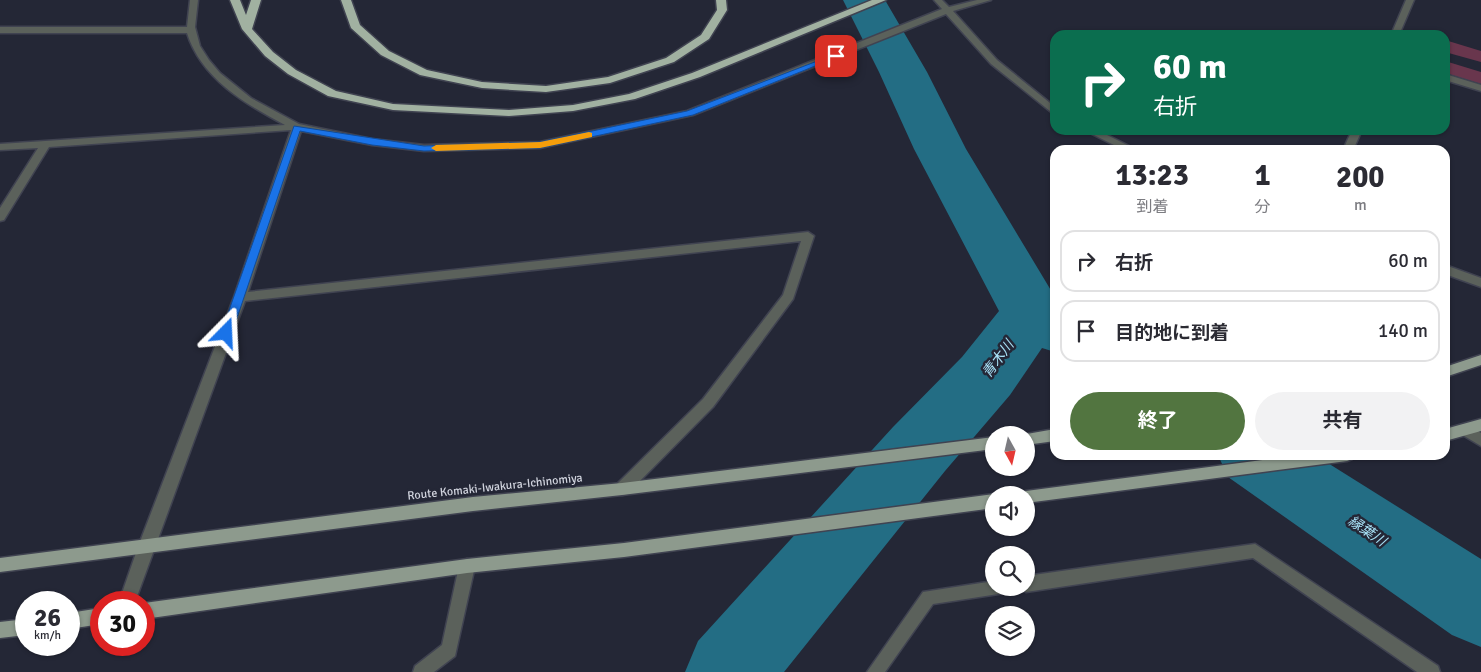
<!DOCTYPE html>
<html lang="ja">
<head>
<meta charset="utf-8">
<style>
  :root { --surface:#fff; --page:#f2f2f3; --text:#2b2b33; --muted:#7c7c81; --line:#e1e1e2; --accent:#527540 }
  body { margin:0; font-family:Signika,"Noto Sans JP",sans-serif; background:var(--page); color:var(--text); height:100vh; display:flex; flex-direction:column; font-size:19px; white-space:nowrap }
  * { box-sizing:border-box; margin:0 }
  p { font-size:16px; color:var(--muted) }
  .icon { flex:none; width:28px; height:28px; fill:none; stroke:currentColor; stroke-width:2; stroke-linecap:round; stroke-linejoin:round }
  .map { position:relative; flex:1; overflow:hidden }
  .drawer { position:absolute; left:1050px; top:145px; width:400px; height:315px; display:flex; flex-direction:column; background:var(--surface); border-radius:15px; box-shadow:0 1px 4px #0004 }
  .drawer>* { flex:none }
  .top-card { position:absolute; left:1050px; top:30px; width:400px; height:105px; border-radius:15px; box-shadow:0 1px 4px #0004; background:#0b6e4f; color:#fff; overflow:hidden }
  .needle { width:32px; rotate:172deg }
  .controls { position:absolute; left:985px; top:426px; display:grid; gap:10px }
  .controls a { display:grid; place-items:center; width:50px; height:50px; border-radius:50%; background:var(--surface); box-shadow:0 1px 4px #0004; font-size:25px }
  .speed { position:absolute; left:15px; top:591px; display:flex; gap:10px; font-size:25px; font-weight:700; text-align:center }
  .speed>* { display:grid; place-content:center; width:65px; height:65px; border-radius:50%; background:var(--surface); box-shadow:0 1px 4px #0004; line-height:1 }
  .speed small { font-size:12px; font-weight:400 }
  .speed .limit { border:8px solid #d22; background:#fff; color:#111 }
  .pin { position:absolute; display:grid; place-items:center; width:42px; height:42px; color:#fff; margin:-21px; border-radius:10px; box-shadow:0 2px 8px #0006 }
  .me { position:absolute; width:55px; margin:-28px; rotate:21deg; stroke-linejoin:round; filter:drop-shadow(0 0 4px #0008) }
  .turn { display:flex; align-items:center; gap:18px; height:105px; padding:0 20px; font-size:22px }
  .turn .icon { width:65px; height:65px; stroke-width:2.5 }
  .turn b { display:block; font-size:35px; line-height:42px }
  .eta { display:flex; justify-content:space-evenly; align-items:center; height:85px; text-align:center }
  .eta b { font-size:30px; font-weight:700; line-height:35px }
  .cta { display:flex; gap:10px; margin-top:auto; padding:10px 20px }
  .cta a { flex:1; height:58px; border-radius:30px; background:var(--accent); color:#fff; font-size:20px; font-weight:700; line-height:58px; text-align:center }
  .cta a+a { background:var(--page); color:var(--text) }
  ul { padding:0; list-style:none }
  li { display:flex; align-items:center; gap:15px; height:62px; margin:0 10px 8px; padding:0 10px; border:2px solid var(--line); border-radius:15px }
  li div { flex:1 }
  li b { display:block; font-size:19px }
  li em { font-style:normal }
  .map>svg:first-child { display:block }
</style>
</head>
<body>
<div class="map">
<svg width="1481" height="672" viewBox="0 0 1481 672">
  <rect width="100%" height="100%" fill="#242736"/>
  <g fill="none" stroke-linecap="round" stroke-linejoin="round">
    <path fill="#236d84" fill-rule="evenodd" d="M 843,0 L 885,0 L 927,72 L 966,149 L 1055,297 L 1055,352 L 1042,348 L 1010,395 L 945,471 L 784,672 L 685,672 L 698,641 L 893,427 L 962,357 L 999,311 L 914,149 L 879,72 Z
      M 1218,455 L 1315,455 L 1481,559 L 1481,647 L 1452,635 L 1228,477 Z"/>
  </g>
  <path fill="#69364d" d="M 1445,40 L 1481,51 L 1481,62 L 1445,52 Z
    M 1445,61 L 1481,72 L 1481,84 L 1445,73 Z"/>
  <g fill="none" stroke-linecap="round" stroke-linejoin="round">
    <defs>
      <path id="minor" d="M 190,0 L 198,0 L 195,27 L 200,46 L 209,60 L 220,73 L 251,98 L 299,124 L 372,139 L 424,145 L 540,142 L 687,111 L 942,9 L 934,0 L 942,0 L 949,7 L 977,0 L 991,0 L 953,11 L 997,60 L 1055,107 L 1055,115 L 991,64 L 946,14 L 693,115 L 540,148 L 424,151 L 372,145 L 301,131 L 248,292 L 808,232 L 814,236 L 793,299 L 713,407 L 627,494 L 622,495 L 617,494 L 615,489 L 617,484 L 703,399 L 783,295 L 801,241 L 245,301 L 135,602 L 119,602 L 138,547 L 234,297 L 291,130 L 49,147 L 4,220 L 0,221 L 0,208 L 38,148 L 0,150 L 0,144 L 285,125 C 245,104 201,78 187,33 L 0,33 L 0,27 L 187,27 Z
        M 1406,0 L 1414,0 L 1399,35 L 1391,35 Z
        M 1445,74 L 1481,85 L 1481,91 L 1445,80 Z
        M 1084,130 L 1097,130 L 1137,150 L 1124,150 Z
        M 1352,130 L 1362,130 L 1353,150 L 1343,150 Z
        M 1445,265 L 1481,278 L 1481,287 L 1445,274 Z
        M 1466,424 L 1481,433 L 1481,446 L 1461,434 L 1459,430 L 1461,426 Z
        M 1255,544 L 1438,666 L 1440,672 L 1417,672 L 1253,558 L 1026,592 L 1020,588 L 1026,588 L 1026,576 Z
        M 467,559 L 472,561 L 475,566 L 455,656 L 434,672 L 413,672 L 415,666 L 442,645 L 459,566 L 462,561 Z
        M 994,581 L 994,588 L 1007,588 L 1005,593 L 933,604 L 885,672 L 867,672 L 923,592 Z"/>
      <path id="major" d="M 1481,355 L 1481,365 L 1445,377 L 1445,367 Z
        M 1481,419 L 1481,431 L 1445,441 L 1445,429 Z
        M 1055,429 L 1055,441 L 1026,445 L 1026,435 L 1021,435 Z
        M 994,437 L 994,449 L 622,495 L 473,511 L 0,572 L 0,558 L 473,497 L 622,483 Z
        M 1300,455 L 1354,455 L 1352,459 L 1347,461 L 1026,503 L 1026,495 L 1020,495 L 1026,491 Z
        M 994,494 L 994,508 L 624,557 L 467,573 L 144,619 L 144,603 L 467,559 L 624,543 Z
        M 101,608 L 101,624 L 69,629 L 69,613 Z
        M 26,619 L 26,635 L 0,638 L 0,622 Z"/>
      <path id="highway" d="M 230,0 L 240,0 L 246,15 L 251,0 L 261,0 L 252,29 L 273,52 L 296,70 L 336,91 L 393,104 L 509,110 L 573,105 L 629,94 L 692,73 L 872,0 L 886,0 L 700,77 L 635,99 L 573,111 L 509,116 L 393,110 L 328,96 L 288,74 L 265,56 L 242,29 Z
        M 341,0 L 351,0 L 360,25 L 389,51 L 427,70 L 482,82 L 546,86 L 608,77 L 666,58 L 701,35 L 717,10 L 716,0 L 726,0 L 727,10 L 709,39 L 674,62 L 610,83 L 546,92 L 482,88 L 420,75 L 381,55 L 351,28 Z"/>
    </defs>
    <use href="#minor" stroke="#404351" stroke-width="3"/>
    <use href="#major" stroke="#404351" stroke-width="3"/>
    <use href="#highway" stroke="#404351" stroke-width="3"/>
    <use href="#minor" fill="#5b615b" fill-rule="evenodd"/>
    <use href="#major" fill="#8d9a8d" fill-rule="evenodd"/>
    <use href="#highway" fill="#a1b1a1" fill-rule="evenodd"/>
  </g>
  <path fill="#1a73e8" stroke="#114b97" d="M 833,55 L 840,56 L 693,115 L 540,148 L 424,151 L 372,145 L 300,131 L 232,333 L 226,337 L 221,333 L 294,126 L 424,146 L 540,142 L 687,111 Z"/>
  <path fill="#f59e0b" d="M 589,132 L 592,133 L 592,137 L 540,148 L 436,151 L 431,148 L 436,145 L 540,142 Z"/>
  <g text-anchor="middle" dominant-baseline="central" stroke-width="5" stroke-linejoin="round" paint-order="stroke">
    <g font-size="12" fill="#d1d4de" stroke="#242736">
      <text transform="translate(495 487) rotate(-6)">Route Komaki-Iwakura-Ichinomiya</text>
    </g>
    <g font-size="14" font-style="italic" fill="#a8e2f7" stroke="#242736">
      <text transform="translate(998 359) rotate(-53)">青木川</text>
      <text transform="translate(1367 531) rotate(34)">縁葉川</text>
    </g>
  </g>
</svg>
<div class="controls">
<a><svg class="needle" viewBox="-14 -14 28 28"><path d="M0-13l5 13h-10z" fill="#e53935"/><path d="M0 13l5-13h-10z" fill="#7c7c81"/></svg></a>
<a><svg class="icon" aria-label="sound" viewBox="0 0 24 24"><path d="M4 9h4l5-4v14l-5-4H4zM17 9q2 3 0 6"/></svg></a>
<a><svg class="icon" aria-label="search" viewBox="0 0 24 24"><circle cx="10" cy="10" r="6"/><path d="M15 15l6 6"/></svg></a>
<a><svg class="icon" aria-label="layers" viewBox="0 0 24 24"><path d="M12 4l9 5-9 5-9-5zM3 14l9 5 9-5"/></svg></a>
</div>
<div class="speed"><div>26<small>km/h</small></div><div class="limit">30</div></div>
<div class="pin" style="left:836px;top:56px;background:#d93025"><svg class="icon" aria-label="arrive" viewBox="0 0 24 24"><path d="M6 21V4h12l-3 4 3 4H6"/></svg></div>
<svg class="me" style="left:226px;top:333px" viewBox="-20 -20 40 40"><path d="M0-17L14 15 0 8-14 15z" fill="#1a73e8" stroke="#fff" stroke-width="4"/></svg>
<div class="top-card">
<div class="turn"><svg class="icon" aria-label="right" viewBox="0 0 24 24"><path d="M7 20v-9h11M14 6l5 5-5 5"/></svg><div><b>60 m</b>右折</div></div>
</div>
<section class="drawer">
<div class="eta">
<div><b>13:23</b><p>到着</p></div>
<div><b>1</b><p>分</p></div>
<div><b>200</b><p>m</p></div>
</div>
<ul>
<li><svg class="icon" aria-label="right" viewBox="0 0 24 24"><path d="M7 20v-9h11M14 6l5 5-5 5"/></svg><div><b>右折</b></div><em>60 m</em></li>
<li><svg class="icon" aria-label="arrive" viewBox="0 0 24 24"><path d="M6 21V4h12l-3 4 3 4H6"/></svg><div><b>目的地に到着</b></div><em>140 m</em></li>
</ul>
<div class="cta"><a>終了</a><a>共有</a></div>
</section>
</div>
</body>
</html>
